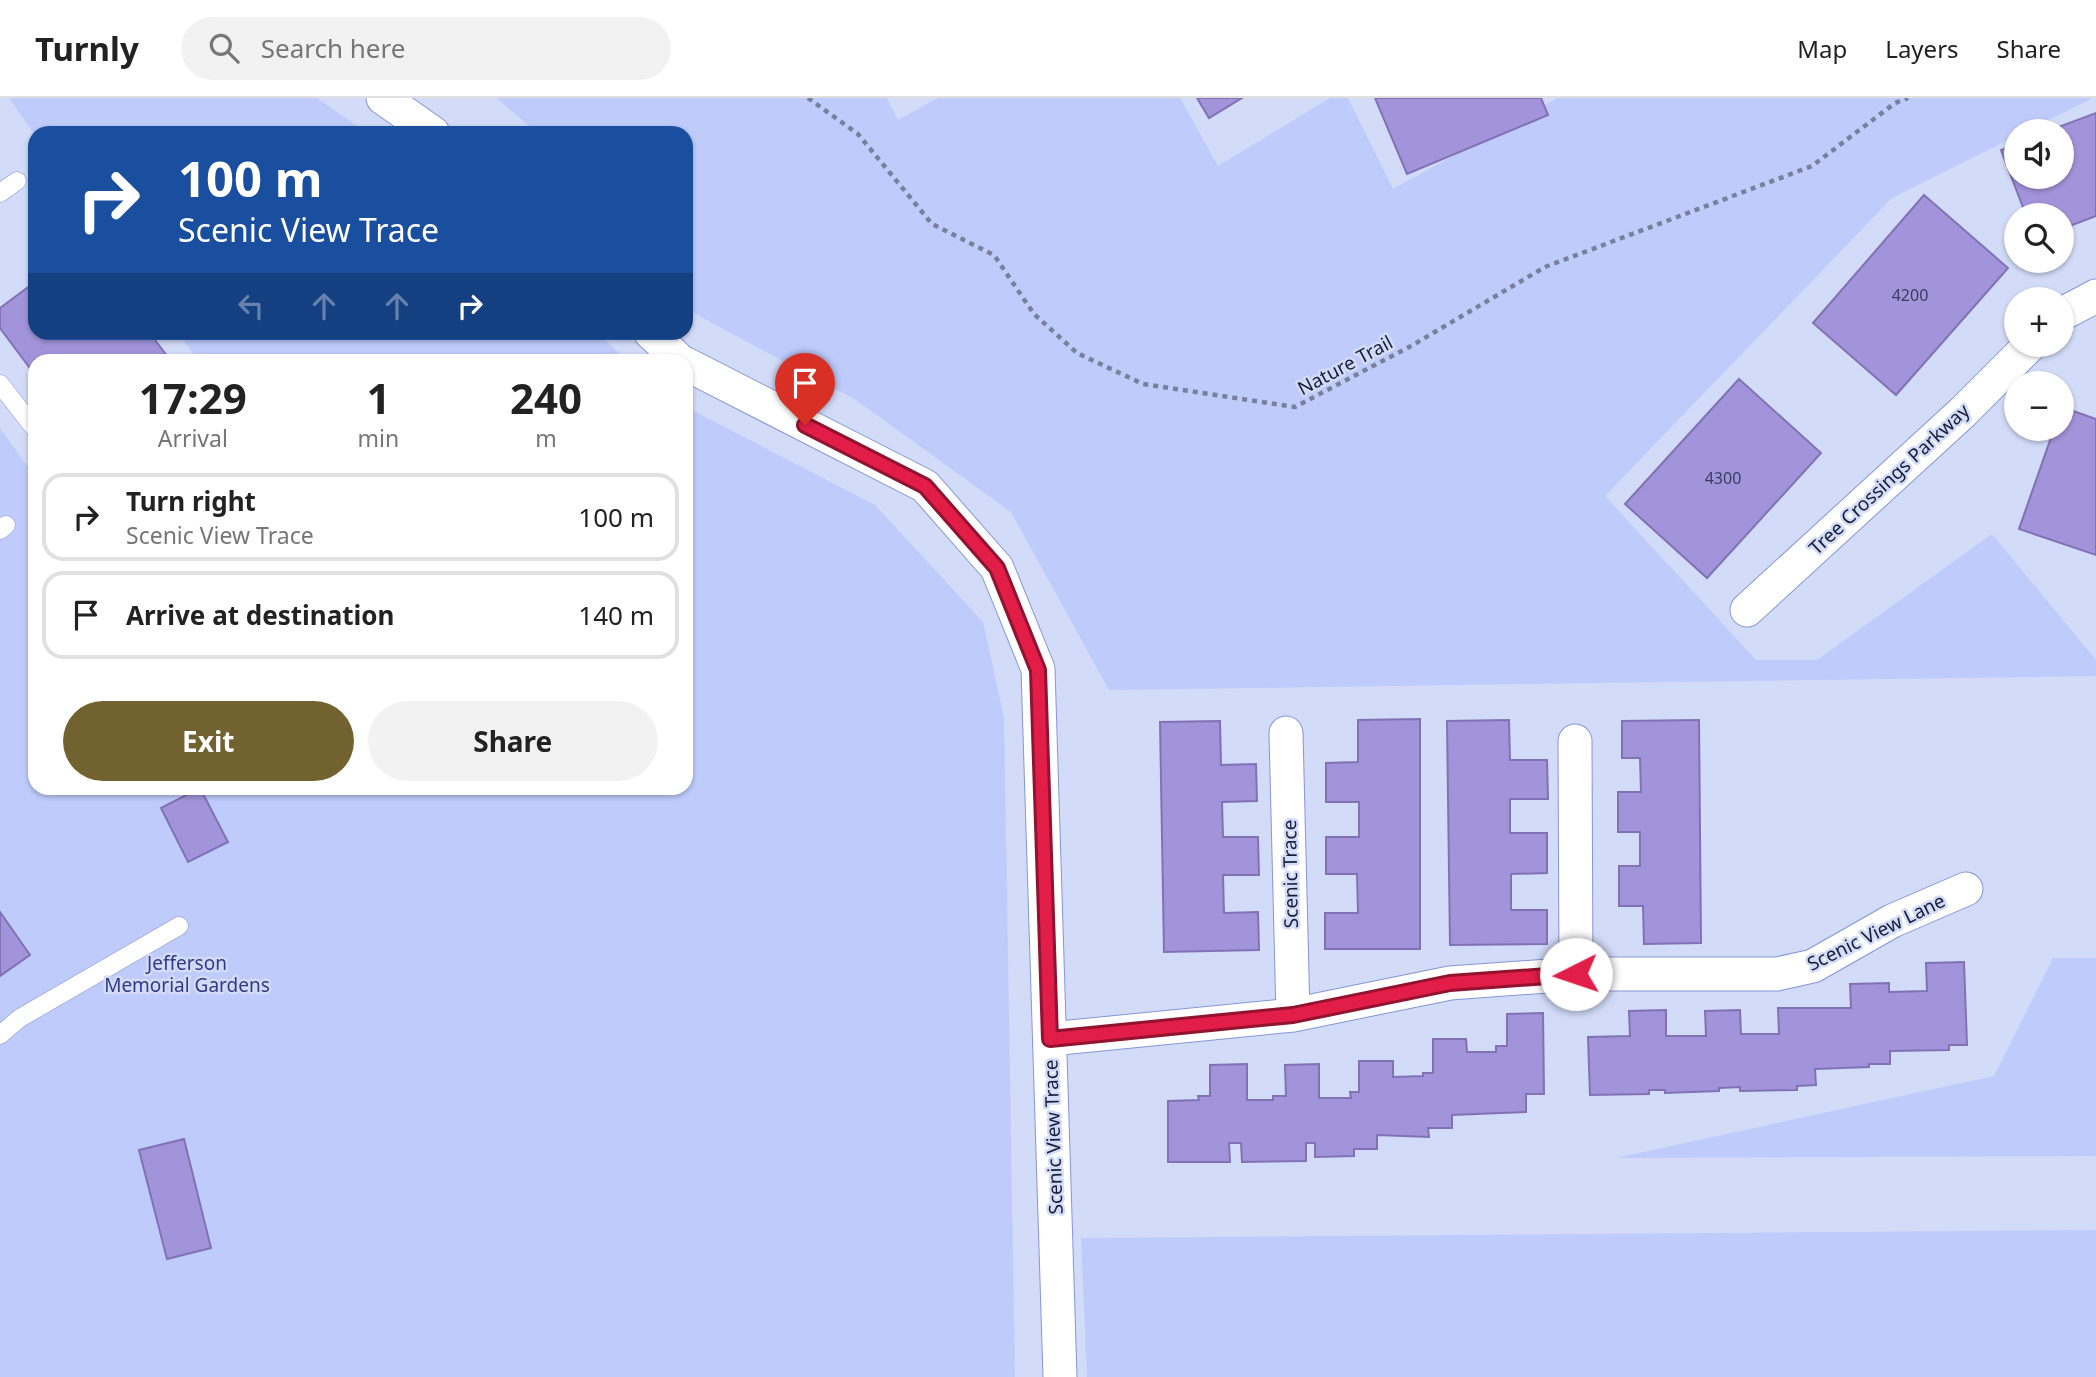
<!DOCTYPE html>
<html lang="en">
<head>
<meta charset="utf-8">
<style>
  :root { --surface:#fff; --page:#f2f2f2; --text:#222; --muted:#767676; --line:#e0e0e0; --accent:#726230 }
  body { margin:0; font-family:"Noto Sans",sans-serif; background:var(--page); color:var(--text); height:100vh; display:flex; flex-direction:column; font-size:26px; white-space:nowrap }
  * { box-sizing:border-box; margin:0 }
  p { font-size:23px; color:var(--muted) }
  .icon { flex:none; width:38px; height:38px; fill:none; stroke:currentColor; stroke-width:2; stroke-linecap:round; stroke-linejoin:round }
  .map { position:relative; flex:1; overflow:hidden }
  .drawer { position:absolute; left:28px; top:256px; width:665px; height:441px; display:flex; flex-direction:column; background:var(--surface); border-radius:21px; box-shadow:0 2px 5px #0004 }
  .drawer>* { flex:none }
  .guide { position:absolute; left:28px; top:28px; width:665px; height:214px; border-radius:21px; box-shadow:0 2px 5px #0004; background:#1a4fa0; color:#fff; overflow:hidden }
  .fabs { position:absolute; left:2004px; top:21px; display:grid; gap:14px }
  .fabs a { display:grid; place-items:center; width:70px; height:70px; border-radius:50%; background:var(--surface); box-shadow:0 2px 5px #0004; font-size:35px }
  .pin { position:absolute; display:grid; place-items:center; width:60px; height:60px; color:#fff; margin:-72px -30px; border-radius:50% 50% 50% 0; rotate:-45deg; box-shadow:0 0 7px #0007 }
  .pin .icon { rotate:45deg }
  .me { position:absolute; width:77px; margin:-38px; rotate:266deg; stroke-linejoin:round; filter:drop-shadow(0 0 5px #0008) }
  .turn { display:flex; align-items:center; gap:24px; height:147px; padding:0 35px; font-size:32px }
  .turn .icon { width:91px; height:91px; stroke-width:2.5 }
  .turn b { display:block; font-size:49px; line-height:60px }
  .lanes { display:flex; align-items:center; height:66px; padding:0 35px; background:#0003; justify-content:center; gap:35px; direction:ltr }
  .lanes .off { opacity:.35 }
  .eta { display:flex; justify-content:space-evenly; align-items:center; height:119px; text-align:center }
  .eta b { font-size:42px; font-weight:700; line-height:49px }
  .action { display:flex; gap:14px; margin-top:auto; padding:14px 35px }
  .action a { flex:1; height:80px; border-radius:42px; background:var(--accent); color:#fff; font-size:28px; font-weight:700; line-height:80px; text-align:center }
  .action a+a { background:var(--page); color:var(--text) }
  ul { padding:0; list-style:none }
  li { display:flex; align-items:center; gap:21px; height:88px; margin:0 14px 10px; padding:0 21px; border:4px solid var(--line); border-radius:21px }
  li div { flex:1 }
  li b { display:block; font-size:26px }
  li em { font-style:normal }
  header { display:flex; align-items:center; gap:42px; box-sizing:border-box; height:98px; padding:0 35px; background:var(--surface); border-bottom:2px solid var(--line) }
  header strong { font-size:33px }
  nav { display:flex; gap:38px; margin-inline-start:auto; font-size:24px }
  .search { width:490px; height:63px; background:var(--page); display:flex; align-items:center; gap:18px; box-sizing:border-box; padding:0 24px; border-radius:38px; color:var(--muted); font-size:26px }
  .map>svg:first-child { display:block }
</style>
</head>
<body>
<header>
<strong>Turnly</strong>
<div class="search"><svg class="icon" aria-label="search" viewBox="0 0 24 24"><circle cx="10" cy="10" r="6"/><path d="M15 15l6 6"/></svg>Search here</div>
<nav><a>Map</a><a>Layers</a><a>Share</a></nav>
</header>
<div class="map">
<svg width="2096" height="1279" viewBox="0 0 2096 1279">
  <rect width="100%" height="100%" fill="#d2dbf8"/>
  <path fill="#becbfb" d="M 9,0 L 317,0 L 367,35 L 35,37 Z
    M 497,0 L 887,0 L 898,22 L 938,0 L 1180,0 L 1218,68 L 1330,0 L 1348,0 L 1393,91 L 1558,0 L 2093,0 L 2026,33 L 2016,33 L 2016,38 L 1892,100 L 1605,398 L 1756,562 L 1817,562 L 1992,436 L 2096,562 L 2096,578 L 1109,592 L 1011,414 L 856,302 L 686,211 L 686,35 L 537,35 Z
    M 178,235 L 597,235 L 627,262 L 198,262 Z
    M 686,309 L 875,407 L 983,524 L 1004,620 L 1015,1279 L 0,1279 L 0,330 L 35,379 L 35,690 L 686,690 Z
    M 2053,860 L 2096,860 L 2096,1058 L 1616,1060 L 1994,978 Z
    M 2096,1132 L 2096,1279 L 1087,1279 L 1081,1140 Z"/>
  <path fill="#a294da" stroke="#8172b6" stroke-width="2" d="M 1197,0 L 1242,0 L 1209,20 Z
    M 1375,0 L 1541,0 L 1548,17 L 1407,76 Z
    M 2096,15 L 2096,118 L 2062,131 L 2062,117 L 2026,117 L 2001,52 L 2016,46 L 2016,79 L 2062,79 L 2062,33 L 2048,33 Z
    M 1924,97 L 2008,170 L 1896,297 L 1813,225 Z
    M 35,184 L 35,234 L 149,234 L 170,262 L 35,262 L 35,277 L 0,230 L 0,210 Z
    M 1739,281 L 1821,355 L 1707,480 L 1625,406 Z
    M 2062,309 L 2096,321 L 2096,457 L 2019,431 L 2054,331 L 2062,331 Z
    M 1420,621 L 1420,851 L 1325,851 L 1325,815 L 1358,815 L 1357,776 L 1326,776 L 1326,739 L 1359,739 L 1359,704 L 1326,704 L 1326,665 L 1358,664 L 1358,622 Z
    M 1509,622 L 1510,662 L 1547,662 L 1548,701 L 1510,701 L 1510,735 L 1547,735 L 1547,775 L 1511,776 L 1511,812 L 1547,812 L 1547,846 L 1450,847 L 1447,623 Z
    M 1699,622 L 1701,845 L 1644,846 L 1643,808 L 1619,808 L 1619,768 L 1640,768 L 1640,734 L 1618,734 L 1618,694 L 1641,694 L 1640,660 L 1622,660 L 1622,623 Z
    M 1220,623 L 1221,667 L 1256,666 L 1257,703 L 1222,704 L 1223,739 L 1258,739 L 1259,777 L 1223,777 L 1224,815 L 1258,814 L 1259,852 L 1164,854 L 1160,624 Z
    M 200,690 L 228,744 L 188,764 L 161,710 Z
    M 0,814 L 30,857 L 0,878 Z
    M 1964,864 L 1967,947 L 1949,947 L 1949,952 L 1890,953 L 1890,966 L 1869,966 L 1869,969 L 1815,971 L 1816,987 L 1797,988 L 1797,992 L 1740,993 L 1740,989 L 1719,990 L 1719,993 L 1665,995 L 1665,992 L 1649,992 L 1649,996 L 1590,997 L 1588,939 L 1630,938 L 1629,913 L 1666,912 L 1666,938 L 1706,938 L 1705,913 L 1740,912 L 1741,936 L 1779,936 L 1778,910 L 1851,910 L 1850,886 L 1889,885 L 1889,894 L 1927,893 L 1926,865 Z
    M 1543,915 L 1544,996 L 1526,996 L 1526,1014 L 1452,1017 L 1452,1030 L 1428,1030 L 1429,1039 L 1377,1037 L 1377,1051 L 1354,1051 L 1354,1058 L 1315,1059 L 1315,1045 L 1306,1045 L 1306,1063 L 1242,1064 L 1241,1045 L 1229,1045 L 1230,1064 L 1168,1064 L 1168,1003 L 1199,1002 L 1198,998 L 1210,998 L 1210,967 L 1247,966 L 1247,1002 L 1273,1002 L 1273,998 L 1286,998 L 1285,967 L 1319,966 L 1319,1000 L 1351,1000 L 1350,994 L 1359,994 L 1359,963 L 1393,963 L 1393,979 L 1423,978 L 1423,975 L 1433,975 L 1433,941 L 1466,941 L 1467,954 L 1496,954 L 1496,948 L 1507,948 L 1507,916 Z
    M 184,1041 L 211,1150 L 167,1161 L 139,1052 Z"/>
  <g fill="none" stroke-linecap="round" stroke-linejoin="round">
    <defs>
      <path id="service" d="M 0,95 L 17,83
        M 0,286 L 35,331
        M 0,432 L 6,427
        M 0,937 L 20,920 L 179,828"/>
      <path id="minor" d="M 383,0 L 433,35
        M 2062,216 L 2096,198
        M 650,234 L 679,262
        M 686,266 L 925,388 L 997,470 L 1038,571 L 1060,1279
        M 1747,512 L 1963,314 L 2030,247
        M 1286,635 L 1293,917
        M 1575,643 L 1576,876
        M 1050,941 L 1293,917 L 1450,885 L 1576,876 L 1777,876 L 1813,868 L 1892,823 L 1966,791"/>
    </defs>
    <use href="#service" stroke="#8596d9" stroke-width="19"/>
    <use href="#minor" stroke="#8596d9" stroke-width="35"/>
    <path stroke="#78809b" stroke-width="4.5" stroke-dasharray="5 5" stroke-linecap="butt" d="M 808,0 L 858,36 L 932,126 L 994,157 L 1034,216 L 1077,255 L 1143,286 L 1295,309 L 1411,248 L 1545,169 L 1812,68 L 1895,5 L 1908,0"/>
    <use href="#service" stroke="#fff" stroke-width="18"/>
    <use href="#minor" stroke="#fff" stroke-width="33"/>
  </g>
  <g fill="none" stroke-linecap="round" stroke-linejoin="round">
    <defs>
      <path id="route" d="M 805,327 L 925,388 L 997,470 L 1038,572 L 1050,941 L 1293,917 L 1450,885 L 1576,876"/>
    </defs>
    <use href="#route" stroke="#92132f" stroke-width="18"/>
    <use href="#route" stroke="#e11d48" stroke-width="12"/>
  </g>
  <g text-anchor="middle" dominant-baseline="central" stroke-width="5" stroke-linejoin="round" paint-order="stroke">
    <g font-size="16" fill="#3a3c60">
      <text x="1910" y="197">4200</text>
      <text x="1723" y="380">4300</text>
    </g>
    <g font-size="19" fill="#181e38" stroke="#d2dbf8">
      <text transform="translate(1345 267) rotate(-28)">Nature Trail</text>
      <text transform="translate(1889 381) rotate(-43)">Tree Crossings Parkway</text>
      <text transform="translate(1290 776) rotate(-91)">Scenic Trace</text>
      <text transform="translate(1876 834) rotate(-26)">Scenic View Lane</text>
      <text transform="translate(1053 1039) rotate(-92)">Scenic View Trace</text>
    </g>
    <g font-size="19" fill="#2f3a8a" stroke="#d2dbf8">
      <text x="187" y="865">Jefferson<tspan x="187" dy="22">Memorial Gardens</tspan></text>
    </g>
  </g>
</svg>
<div class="fabs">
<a><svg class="icon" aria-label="sound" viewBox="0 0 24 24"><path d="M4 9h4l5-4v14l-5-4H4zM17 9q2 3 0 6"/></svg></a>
<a><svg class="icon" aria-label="search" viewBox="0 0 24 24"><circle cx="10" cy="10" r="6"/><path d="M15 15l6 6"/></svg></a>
<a>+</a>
<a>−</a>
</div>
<div class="pin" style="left:805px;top:327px;background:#d93025"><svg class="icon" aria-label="arrive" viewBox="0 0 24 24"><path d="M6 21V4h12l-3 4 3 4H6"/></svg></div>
<svg class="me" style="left:1576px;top:876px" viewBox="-20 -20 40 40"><circle r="19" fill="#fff"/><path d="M0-13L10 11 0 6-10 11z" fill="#e11d48"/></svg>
<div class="guide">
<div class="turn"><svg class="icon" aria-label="right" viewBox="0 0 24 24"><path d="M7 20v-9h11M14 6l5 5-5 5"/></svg><div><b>100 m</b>Scenic View Trace</div></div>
<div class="lanes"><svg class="icon off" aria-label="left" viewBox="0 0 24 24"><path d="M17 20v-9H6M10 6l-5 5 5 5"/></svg><svg class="icon off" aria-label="ahead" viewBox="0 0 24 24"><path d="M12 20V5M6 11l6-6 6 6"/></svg><svg class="icon off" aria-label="ahead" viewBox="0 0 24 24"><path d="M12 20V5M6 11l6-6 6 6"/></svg><svg class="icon" aria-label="right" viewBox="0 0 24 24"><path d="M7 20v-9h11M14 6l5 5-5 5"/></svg></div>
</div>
<section class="drawer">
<div class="eta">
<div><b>17:29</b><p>Arrival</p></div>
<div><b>1</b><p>min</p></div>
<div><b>240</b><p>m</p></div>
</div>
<ul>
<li><svg class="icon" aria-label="right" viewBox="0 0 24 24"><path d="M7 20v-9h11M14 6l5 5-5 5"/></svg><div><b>Turn right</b><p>Scenic View Trace</p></div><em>100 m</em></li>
<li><svg class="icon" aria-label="arrive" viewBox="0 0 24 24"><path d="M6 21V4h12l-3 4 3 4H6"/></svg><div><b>Arrive at destination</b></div><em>140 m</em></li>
</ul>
<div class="action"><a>Exit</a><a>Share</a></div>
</section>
</div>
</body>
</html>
